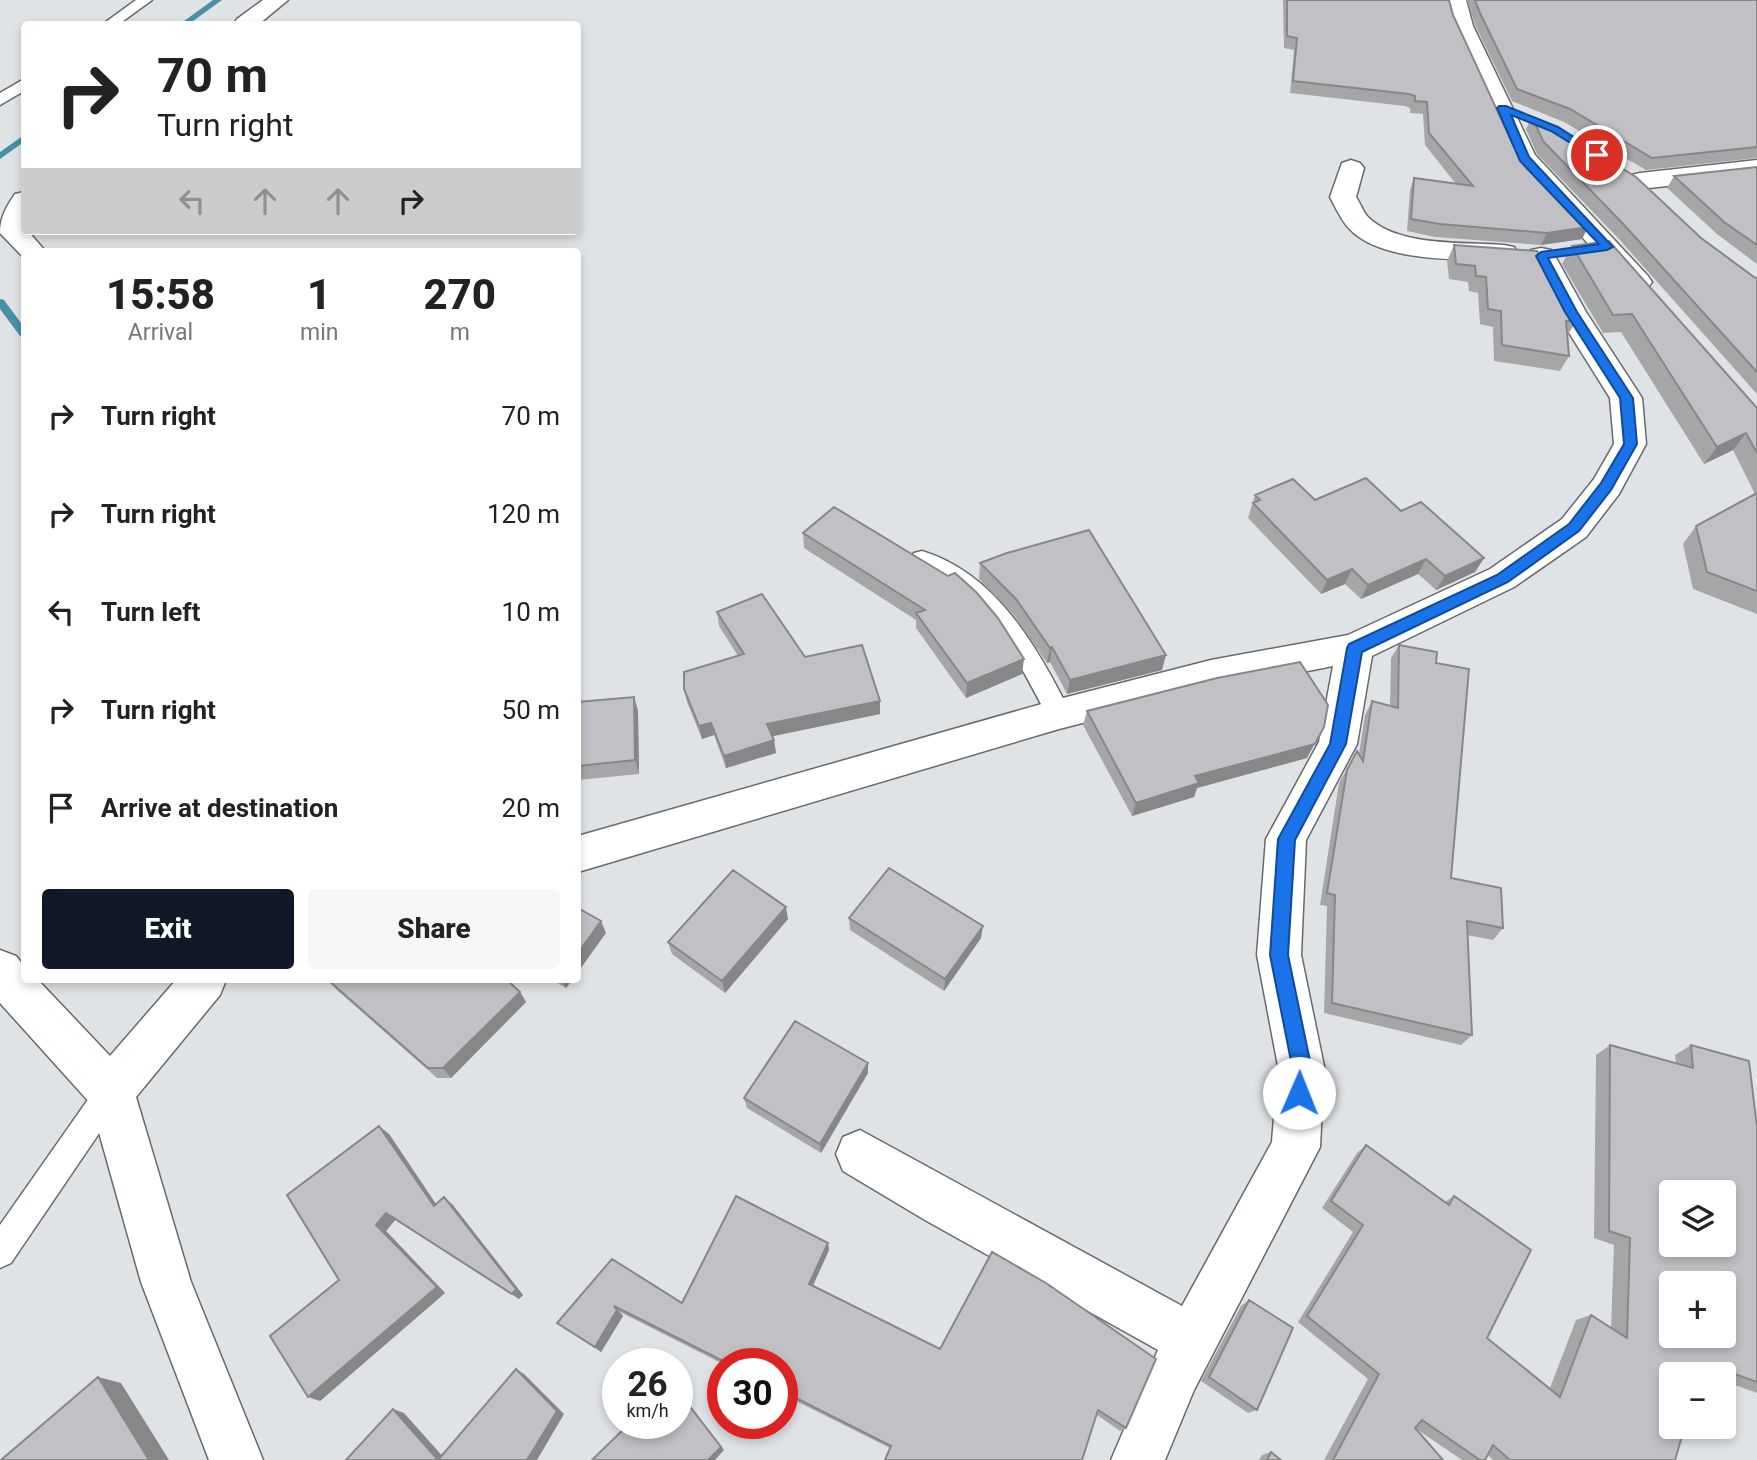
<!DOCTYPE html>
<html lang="en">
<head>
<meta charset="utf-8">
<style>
  :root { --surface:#fff; --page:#f6f6f6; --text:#222; --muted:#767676; --accent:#111827 }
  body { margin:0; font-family:Roboto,sans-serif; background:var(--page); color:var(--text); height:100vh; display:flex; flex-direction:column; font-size:26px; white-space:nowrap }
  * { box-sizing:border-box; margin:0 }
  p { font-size:23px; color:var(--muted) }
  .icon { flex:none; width:38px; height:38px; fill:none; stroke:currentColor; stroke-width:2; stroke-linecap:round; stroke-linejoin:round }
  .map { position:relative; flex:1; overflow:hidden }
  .side { position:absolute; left:21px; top:248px; width:560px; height:735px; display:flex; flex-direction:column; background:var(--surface); border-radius:7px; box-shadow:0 4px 10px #0003 }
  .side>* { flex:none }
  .hud { position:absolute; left:21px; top:21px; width:560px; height:214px; border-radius:7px; box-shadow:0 4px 10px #0003; background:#fff; color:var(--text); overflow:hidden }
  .fabs { position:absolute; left:1659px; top:1180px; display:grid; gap:14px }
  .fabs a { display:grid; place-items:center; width:77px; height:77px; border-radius:7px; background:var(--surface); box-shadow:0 4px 10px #0003; font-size:35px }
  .speed { position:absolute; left:602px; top:1348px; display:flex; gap:14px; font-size:35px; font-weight:700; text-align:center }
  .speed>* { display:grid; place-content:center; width:91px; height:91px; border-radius:50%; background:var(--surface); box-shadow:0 4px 10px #0003; line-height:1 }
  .speed small { font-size:18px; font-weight:400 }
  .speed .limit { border:10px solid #d22; background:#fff; color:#111 }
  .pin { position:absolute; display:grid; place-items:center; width:60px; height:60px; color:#fff; margin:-30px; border:4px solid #fff; border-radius:50%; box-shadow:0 2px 7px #0007 }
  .me { position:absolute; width:77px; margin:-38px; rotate:1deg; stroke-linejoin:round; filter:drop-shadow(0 0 5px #0008) }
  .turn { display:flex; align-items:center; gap:24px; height:147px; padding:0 21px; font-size:32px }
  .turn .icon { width:91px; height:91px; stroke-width:2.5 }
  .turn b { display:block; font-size:49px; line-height:60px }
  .lanes { display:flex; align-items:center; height:66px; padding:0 21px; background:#0003; justify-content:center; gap:35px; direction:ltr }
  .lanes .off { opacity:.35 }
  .eta { display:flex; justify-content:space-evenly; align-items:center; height:119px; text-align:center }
  .eta b { font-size:42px; font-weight:800; line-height:49px }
  .action { display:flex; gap:14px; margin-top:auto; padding:14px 21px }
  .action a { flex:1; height:80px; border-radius:7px; background:var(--accent); color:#fff; font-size:28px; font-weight:800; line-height:80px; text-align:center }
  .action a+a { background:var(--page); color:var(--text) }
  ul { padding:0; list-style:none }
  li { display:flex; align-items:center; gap:21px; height:98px; padding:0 21px }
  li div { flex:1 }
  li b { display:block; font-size:26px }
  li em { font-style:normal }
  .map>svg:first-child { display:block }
</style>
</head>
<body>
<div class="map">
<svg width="1757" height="1460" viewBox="0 0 1757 1460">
  <rect width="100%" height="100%" fill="#e0e3e6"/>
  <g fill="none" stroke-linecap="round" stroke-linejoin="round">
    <path fill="#4790a7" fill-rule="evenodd" d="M 213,0 L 222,0 L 189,24 L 180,24 Z
      M 24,135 L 24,142 L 0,159 L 0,152 Z
      M 0,299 L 4,300 L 24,327 L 24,337 L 20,336 L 0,309 Z"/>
    <defs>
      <path id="service" d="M 136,0 L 152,0 L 119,24 L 103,24 Z
        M 24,79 L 24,91 L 0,105 L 0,93 Z
        M 922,551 C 997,574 1038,648 1071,714 L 1068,721 L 1059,724 L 1050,721 C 1029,682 1008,638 977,606 C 965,594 953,583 938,575 C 929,570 917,569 911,559 L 914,553 Z
        M 111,1076 L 121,1081 L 126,1091 L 121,1101 L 11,1263 L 0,1268 L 0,1225 L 101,1081 Z"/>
      <path id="minor" d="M 263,0 L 288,0 L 259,24 L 234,24 L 237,19 Z
        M 1444,0 L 1466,0 L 1473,26 L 1535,155 L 1648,276 L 1652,282 L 1648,288 L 1638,291 L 1628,288 L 1511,158 L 1451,26 Z
        M 1351,160 L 1360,163 L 1364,168 L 1356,197 C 1360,203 1363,211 1367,216 C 1396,247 1465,242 1504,245 L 1514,247 L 1518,253 L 1514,259 L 1504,261 C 1462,259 1395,262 1359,237 C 1344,227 1338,212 1330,197 L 1342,163 Z
        M 1757,160 L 1757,176 L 1640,189 L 1631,187 L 1627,181 L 1631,175 L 1640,173 Z
        M 24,192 L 24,231 L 28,231 L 46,252 L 24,252 L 24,258 L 0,233 C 0,218 6,207 15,194 Z
        M 1541,248 L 1551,250 L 1555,256 L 1586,312 L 1642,398 L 1646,444 L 1619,494 L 1586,537 L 1514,587 L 1372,656 L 1357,744 L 1306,840 L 1301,955 L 1324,1066 L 1320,1147 L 1194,1390 L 1165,1460 L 1111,1460 L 1158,1350 L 925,1220 L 843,1171 L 836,1154 L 843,1137 L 860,1130 L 1182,1306 L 1272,1142 L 1278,1066 L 1257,955 L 1266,839 L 1319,742 L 1333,666 L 1211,690 L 1059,729 L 578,872 L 578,836 L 1059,699 L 1211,660 L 1348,635 L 1490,569 L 1562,519 L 1594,479 L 1614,444 L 1610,398 L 1556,312 L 1527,256 L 1531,250 Z
        M 0,950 L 16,956 L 24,966 L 24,980 L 38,980 L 110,1056 L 176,980 L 226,980 L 220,995 L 136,1097 L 191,1282 L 263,1460 L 209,1460 L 141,1282 L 91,1104 L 0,1003 Z"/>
    </defs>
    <use href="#service" stroke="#67696c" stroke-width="3"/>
    <use href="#minor" stroke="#67696c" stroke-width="3"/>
    <use href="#service" fill="#fff" fill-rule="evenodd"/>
    <use href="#minor" fill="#fff" fill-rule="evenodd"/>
  </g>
  <path fill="#a6a6a9" d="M 1283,0 L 1449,0 L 1453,15 L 1514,147 L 1588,227 L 1582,239 L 1541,245 L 1435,237 L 1407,231 L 1410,190 L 1414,178 L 1456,184 L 1425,145 L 1423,114 L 1410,113 L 1410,108 L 1405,106 L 1290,93 L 1294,50 L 1284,48 Z
    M 1467,0 L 1757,0 L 1757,158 L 1646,170 L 1564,122 L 1512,101 L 1475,25 Z
    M 1532,117 L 1754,277 L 1757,278 L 1757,394 L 1619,239 L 1537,154 L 1526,129 Z
    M 1757,167 L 1757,264 L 1717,234 L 1667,188 L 1674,176 Z
    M 1454,245 L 1577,320 L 1567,336 L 1569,356 L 1560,371 L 1494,361 L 1493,327 L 1480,324 L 1478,293 L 1469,291 L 1468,282 L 1449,279 L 1447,261 Z
    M 1572,246 L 1757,408 L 1757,614 L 1693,589 L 1683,544 L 1696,526 L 1755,494 L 1733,450 L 1704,464 L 1621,332 L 1603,333 L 1562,264 Z
    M 1255,495 L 1315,500 L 1401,511 L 1484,558 L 1475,572 L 1436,590 L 1418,574 L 1361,599 L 1345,584 L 1321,594 L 1248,518 Z
    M 803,533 L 948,576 L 1022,674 L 966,698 L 916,628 L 916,620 L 804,548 Z
    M 980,563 L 1162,670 L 1067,694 L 1050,662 L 1047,663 L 1014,615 L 979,579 Z
    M 717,612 L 805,657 L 880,701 L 880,714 L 772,736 L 774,740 L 776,753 L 726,768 L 714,735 L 702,739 L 687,702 L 684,689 L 738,656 L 719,626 Z
    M 1399,645 L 1436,663 L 1451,878 L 1503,928 L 1493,940 L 1467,935 L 1472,1035 L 1461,1045 L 1324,1013 L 1327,906 L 1320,905 L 1339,783 L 1357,751 L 1359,754 L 1365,715 L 1372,701 L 1390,706 L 1391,658 Z
    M 634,697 L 638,711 L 639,774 L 578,780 L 578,702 Z
    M 1087,711 L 1307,758 L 1197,788 L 1194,797 L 1132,816 L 1083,725 Z
    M 849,918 L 981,938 L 944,991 L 850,930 Z
    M 788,919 L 725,993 L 672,954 L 668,942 Z
    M 328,980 L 520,992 L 526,1002 L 451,1078 L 437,1078 L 338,991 Z
    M 552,980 L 572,980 L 566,988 Z
    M 1610,1045 L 1676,1063 L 1675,1055 L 1691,1045 L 1757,1127 L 1757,1393 L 1724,1381 L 1724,1374 L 1704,1374 L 1701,1373 L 1675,1460 L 1493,1460 L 1488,1455 L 1485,1460 L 1462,1460 L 1415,1428 L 1443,1460 L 1324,1460 L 1368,1379 L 1298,1322 L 1353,1232 L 1322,1208 L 1357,1153 L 1366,1145 L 1445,1202 L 1454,1196 L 1487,1338 L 1550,1388 L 1576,1320 L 1591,1315 L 1611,1328 L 1614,1245 L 1594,1238 L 1596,1055 Z
    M 868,1063 L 868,1073 L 821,1153 L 747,1108 L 744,1098 Z
    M 389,1134 L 436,1204 L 452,1204 L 523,1295 L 519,1299 L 395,1220 L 386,1231 L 445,1293 L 320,1401 L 339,1280 Z
    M 828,1243 L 829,1250 L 813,1285 L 940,1349 L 992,1252 L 1126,1428 L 1120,1431 L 1097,1415 L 890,1448 L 782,1394 L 782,1363 L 723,1364 L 620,1312 L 623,1316 L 601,1352 L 557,1323 L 612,1259 L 682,1303 Z
    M 1249,1300 L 1257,1410 L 1248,1413 L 1201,1381 L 1241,1306 Z
    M 1271,1452 L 1281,1460 L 1259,1460 L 1262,1455 Z"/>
  <path fill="#87878a" d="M 1588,227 L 1582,239 L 1541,245 L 1547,233 Z
    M 1746,433 L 1733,450 L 1704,464 L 1717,447 Z
    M 1484,558 L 1475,572 L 1436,590 L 1445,576 Z
    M 1426,559 L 1418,574 L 1361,599 L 1368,585 Z
    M 1352,569 L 1345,584 L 1321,594 L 1327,580 Z
    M 1052,647 L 1050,662 L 1047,663 L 1050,648 Z
    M 1166,655 L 1162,670 L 1067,694 L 1070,680 Z
    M 1024,659 L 1022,674 L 966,698 L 967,683 Z
    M 634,697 L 638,711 L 639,774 L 635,760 Z
    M 880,701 L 880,714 L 769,737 L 767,724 Z
    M 711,723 L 714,735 L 702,739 L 699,726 Z
    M 1324,727 L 1307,758 L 1197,788 L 1194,797 L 1132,816 L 1136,803 L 1195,776 Z
    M 774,740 L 776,753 L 726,768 L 724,756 Z
    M 786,907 L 788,919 L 725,993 L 722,981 Z
    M 601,921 L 606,933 L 578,972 L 578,953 Z
    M 983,926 L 981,938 L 944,991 L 945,979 Z
    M 561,980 L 572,980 L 566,988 Z
    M 520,992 L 526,1002 L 451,1078 L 443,1068 Z
    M 868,1063 L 868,1073 L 821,1153 L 820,1144 Z
    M 379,1126 L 389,1134 L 442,1213 L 434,1206 Z
    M 444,1197 L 452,1204 L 523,1295 L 519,1299 L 512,1294 Z
    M 386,1213 L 395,1220 L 386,1231 L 445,1293 L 320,1401 L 308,1397 L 376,1225 Z
    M 828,1243 L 829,1250 L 811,1290 L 809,1284 Z
    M 614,1306 L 623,1316 L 601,1352 L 595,1347 Z
    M 516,1369 L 524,1374 L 564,1414 L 537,1460 L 527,1460 Z
    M 98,1377 L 121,1383 L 169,1460 L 149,1460 Z
    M 677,1388 L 724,1450 L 715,1460 L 708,1460 Z
    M 393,1409 L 404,1413 L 446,1460 L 438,1460 Z"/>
  <path fill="#c1c1c5" stroke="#87878a" stroke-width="2" fill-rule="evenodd" d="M 1287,0 L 1449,0 L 1453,15 L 1514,147 L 1588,227 L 1547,233 L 1440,224 L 1411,219 L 1414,178 L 1473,186 L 1429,133 L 1427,102 L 1415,101 L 1415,96 L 1409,94 L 1293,81 L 1297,38 L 1287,36 Z
    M 1475,0 L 1757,0 L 1757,147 L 1652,158 L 1570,109 L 1517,89 L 1480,13 Z
    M 1532,117 L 1549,124 L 1636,177 L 1701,238 L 1754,277 L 1757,278 L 1757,372 L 1626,227 L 1543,141 Z
    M 1757,167 L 1757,245 L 1724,222 L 1674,176 Z
    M 1609,241 L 1757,408 L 1757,453 L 1746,433 L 1717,447 L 1632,314 L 1613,315 L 1572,246 Z
    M 1454,245 L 1537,251 L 1577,320 L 1566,321 L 1569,356 L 1502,345 L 1501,311 L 1488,309 L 1486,277 L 1476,276 L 1475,266 L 1456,264 Z
    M 1366,478 L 1401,511 L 1421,502 L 1484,558 L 1445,576 L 1426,559 L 1368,585 L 1352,569 L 1327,580 L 1253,503 L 1260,500 L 1255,495 L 1293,479 L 1315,500 Z
    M 1757,493 L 1757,591 L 1707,572 L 1696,526 Z
    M 834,507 L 948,576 L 955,573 L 977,593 L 998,618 L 1024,659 L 967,683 L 916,613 L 925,610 L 803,533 Z
    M 1089,530 L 1166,655 L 1070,680 L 1052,647 L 1050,648 L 1016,599 L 980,563 L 1007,553 Z
    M 762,594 L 805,657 L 862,645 L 880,701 L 767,724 L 774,740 L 724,756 L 711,723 L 699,726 L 684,689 L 684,672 L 744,654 L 717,612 Z
    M 1399,645 L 1437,652 L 1436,663 L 1469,669 L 1451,878 L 1501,888 L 1503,928 L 1467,921 L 1472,1035 L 1332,1003 L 1335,895 L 1327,893 L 1347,770 L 1357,751 L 1363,761 L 1372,701 L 1398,708 Z
    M 1300,662 L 1328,705 L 1324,727 L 1315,744 L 1195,776 L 1199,783 L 1136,803 L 1087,711 L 1217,678 Z
    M 634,697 L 635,760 L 578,766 L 578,702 Z
    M 889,868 L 983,926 L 945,979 L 849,918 Z
    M 733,870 L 786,907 L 722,981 L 668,942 Z
    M 578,908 L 601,921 L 578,953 Z
    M 328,980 L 507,980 L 520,992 L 443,1068 L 428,1068 Z
    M 795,1021 L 868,1063 L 820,1144 L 744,1098 Z
    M 1610,1045 L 1693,1068 L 1691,1045 L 1749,1061 L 1757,1127 L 1757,1382 L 1704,1363 L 1701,1374 L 1671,1374 L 1671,1426 L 1685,1426 L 1675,1460 L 1510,1460 L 1493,1445 L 1485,1460 L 1480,1460 L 1422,1420 L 1415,1428 L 1443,1460 L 1333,1460 L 1379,1374 L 1307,1316 L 1363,1225 L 1331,1201 L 1366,1145 L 1449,1205 L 1454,1196 L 1531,1250 L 1487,1338 L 1560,1397 L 1591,1315 L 1627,1338 L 1630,1238 L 1609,1231 ZM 1671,1192 L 1724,1192 L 1724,1244 L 1671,1244 ZM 1671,1283 L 1724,1283 L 1724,1335 L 1671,1335 Z
    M 379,1126 L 434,1206 L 444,1197 L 516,1289 L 512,1294 L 386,1213 L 376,1225 L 437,1287 L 308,1397 L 270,1336 L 339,1280 L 287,1195 Z
    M 736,1196 L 828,1243 L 809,1284 L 940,1349 L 992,1252 L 1046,1283 L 1156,1359 L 1126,1428 L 1098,1410 L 1082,1460 L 885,1460 L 891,1446 L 782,1391 L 782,1363 L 727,1363 L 614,1306 L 617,1310 L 595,1347 L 557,1323 L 612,1259 L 682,1303 Z
    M 1249,1300 L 1293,1328 L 1257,1410 L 1209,1377 Z
    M 516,1369 L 557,1411 L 527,1460 L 346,1460 L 393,1409 L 438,1460 Z
    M 98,1377 L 149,1460 L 1,1460 Z
    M 677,1390 L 721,1447 L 708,1460 L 592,1460 L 630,1423 L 677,1423 Z
    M 1271,1452 L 1281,1460 L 1267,1460 Z"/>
  <path fill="#1a73e8" stroke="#114b97" stroke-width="2" d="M 1499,106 L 1506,106 L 1558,127 L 1602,155 L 1593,157 L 1551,131 L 1511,115 L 1529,157 L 1613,247 L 1607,250 L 1548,258 L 1577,312 L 1633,398 L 1637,444 L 1611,490 L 1579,531 L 1508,582 L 1362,652 L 1346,744 L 1295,840 L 1288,955 L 1311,1066 L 1306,1100 L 1299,1103 L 1292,1100 L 1290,1093 L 1292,1066 L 1270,955 L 1278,839 L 1330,744 L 1347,648 L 1349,644 L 1497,575 L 1569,524 L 1601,483 L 1624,444 L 1620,398 L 1565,312 L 1536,256 L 1541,252 L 1599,244 L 1520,161 L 1497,108 Z"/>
</svg>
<div class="fabs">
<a><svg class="icon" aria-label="layers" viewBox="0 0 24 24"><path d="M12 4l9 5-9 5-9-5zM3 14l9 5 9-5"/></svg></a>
<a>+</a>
<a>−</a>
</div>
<div class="speed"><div>26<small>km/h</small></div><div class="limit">30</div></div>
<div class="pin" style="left:1597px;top:155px;background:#d93025"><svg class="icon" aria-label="arrive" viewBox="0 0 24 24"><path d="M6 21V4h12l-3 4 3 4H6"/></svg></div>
<svg class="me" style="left:1299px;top:1093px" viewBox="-20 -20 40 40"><circle r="19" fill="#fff"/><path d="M0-13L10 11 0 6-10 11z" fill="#1a73e8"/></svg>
<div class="hud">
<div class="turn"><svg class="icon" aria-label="right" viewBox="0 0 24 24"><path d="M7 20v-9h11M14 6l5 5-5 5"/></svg><div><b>70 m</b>Turn right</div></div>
<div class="lanes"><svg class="icon off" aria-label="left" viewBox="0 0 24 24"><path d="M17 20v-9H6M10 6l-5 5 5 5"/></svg><svg class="icon off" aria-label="ahead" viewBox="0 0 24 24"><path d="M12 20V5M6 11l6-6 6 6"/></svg><svg class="icon off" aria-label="ahead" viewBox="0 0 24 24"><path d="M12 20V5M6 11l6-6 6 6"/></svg><svg class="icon" aria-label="right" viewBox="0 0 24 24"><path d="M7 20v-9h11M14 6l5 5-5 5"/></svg></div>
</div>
<section class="side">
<div class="eta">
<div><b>15:58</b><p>Arrival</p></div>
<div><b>1</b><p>min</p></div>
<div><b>270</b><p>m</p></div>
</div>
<ul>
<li><svg class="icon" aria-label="right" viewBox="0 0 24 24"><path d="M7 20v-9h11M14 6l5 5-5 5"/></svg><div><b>Turn right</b></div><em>70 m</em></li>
<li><svg class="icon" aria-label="right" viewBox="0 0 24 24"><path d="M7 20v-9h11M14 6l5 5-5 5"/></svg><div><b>Turn right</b></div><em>120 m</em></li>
<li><svg class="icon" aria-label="left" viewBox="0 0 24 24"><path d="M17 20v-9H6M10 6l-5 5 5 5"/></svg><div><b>Turn left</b></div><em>10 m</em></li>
<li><svg class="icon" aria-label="right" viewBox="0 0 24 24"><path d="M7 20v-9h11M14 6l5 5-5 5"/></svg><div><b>Turn right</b></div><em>50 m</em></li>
<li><svg class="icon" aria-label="arrive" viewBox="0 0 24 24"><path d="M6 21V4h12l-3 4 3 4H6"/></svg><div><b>Arrive at destination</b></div><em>20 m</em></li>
</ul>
<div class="action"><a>Exit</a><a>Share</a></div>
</section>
</div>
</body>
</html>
